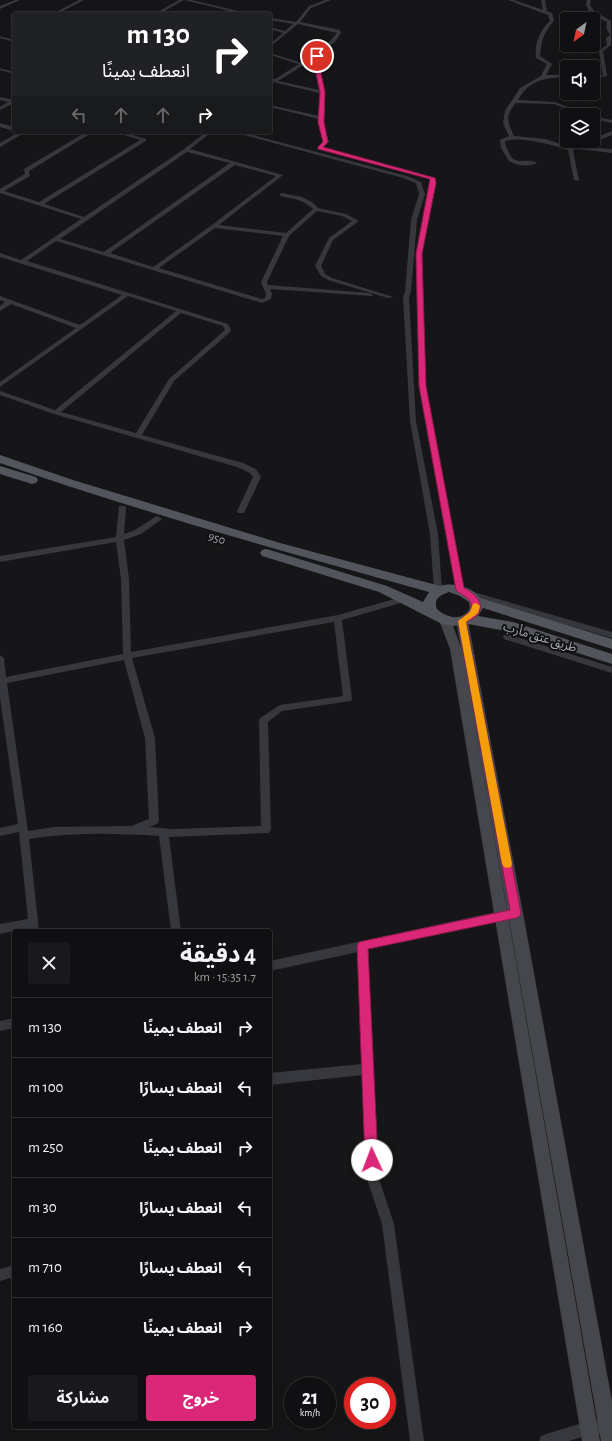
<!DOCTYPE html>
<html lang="ar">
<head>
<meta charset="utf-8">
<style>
  :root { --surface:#101012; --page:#19191b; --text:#f1f3f6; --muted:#9c9d9f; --line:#303032; --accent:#db2777 }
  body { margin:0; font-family:"Alegreya Sans","Noto Sans Arabic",sans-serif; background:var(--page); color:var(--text); direction:rtl; height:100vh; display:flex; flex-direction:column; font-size:15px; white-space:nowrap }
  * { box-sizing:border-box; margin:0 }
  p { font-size:13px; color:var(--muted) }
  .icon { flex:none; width:22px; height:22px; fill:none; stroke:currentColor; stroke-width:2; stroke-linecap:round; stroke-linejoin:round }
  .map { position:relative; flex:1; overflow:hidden; direction:ltr }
  .panel { position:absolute; left:12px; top:929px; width:260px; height:500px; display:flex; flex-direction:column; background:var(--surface); border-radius:4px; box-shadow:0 4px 16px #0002,0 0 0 1px var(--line); direction:rtl }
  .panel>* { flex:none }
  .banner { position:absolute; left:12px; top:12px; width:260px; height:122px; border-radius:4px; box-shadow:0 4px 16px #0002,0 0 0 1px var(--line); direction:rtl; background:#202124; color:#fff; overflow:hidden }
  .needle { width:26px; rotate:213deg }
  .buttons { position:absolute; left:560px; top:12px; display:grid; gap:8px }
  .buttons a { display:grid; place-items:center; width:40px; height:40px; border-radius:4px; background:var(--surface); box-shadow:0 4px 16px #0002,0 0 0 1px var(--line); font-size:20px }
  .speed { position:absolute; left:284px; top:1377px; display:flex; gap:8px; font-size:20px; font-weight:700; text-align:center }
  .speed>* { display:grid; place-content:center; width:52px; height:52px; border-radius:50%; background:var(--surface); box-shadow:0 4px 16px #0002,0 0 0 1px var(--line); line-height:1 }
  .speed small { font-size:10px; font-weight:400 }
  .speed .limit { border:6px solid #d22; background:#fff; color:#111 }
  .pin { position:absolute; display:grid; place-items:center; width:34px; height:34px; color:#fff; margin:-17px; border:2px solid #fff; border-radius:50%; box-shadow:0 1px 4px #0007 }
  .me { position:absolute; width:44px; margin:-22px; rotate:358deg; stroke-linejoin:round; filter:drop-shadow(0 0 3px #0008) }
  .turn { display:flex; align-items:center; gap:14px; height:84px; padding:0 16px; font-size:18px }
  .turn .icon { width:52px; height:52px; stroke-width:2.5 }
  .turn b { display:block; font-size:28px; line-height:34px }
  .lanes { display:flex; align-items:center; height:38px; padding:0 16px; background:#0003; justify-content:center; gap:20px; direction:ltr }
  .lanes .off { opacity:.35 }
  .round { display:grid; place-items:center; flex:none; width:42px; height:42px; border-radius:4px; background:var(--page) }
  .overview { display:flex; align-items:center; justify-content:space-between; height:68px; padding:0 16px }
  h1 { font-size:24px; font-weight:700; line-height:30px }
  .primary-button { display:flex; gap:8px; margin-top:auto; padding:8px 16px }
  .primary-button a { flex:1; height:46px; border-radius:4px; background:var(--accent); color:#fff; font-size:16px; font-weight:700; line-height:46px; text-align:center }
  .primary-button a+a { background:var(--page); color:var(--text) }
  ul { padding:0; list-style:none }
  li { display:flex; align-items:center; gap:12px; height:60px; padding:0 16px; border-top:1px solid var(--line) }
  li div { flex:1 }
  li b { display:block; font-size:15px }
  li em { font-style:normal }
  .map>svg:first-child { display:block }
</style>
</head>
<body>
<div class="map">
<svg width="612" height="1441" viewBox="0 0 612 1441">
  <rect width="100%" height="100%" fill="#161618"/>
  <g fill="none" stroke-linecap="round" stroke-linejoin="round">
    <path fill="#37383d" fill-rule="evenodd" d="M 15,0 L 20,0 L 0,9 L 0,6 Z
      M 79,0 L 84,0 L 57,14 L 52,14 Z
      M 179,0 L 192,0 L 250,14 L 242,14 L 184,0 L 159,14 L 154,14 Z
      M 325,0 L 331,0 L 311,8 L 300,22 L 340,30 L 341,33 L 334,43 L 320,51 L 318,64 L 324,92 L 323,123 L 329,142 L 320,150 L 317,148 L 323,142 L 319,119 L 270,107 L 270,105 L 319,116 L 320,93 L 273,82 L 270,83 L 270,80 L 277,78 L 299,64 L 270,55 L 270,53 L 305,64 L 278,81 L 319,90 L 314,64 L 316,50 L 330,41 L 337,33 L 298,24 L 270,47 L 270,44 L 283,33 L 270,29 L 270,27 L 285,31 L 293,24 L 270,20 L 270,18 L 296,22 L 309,6 Z
      M 508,0 L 514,0 L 543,10 L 541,0 L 545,0 L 547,11 L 552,13 L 554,21 C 544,32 541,41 540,56 L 552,64 L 546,75 L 567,75 L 567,77 C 545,78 530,79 518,100 L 555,102 L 588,115 L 582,115 L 554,104 L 516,103 C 505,116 507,121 514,136 L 545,139 L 570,147 L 588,141 L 593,141 L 593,139 L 612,131 L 612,135 L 583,147 L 612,149 L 612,153 L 578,149 L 573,150 L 579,181 L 574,180 L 568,150 C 553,145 520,136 505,141 C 505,145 507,149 509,153 C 515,167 527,157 537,163 C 529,167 517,166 509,161 L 501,148 L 500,140 L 509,136 L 503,123 L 505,111 L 520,88 L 541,76 L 547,64 L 536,58 C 534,44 540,30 550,21 L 548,15 Z
      M 587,0 L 591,0 L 590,5 L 594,11 L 611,21 L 611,45 L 603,51 L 607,76 L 593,78 L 593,76 L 603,75 L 599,51 L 607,45 L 606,38 L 610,35 L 606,28 L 607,22 L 590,13 L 586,5 Z
      M 0,36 L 14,40 L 14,42 L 0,38 Z
      M 0,68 L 14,72 L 14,74 L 0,70 Z
      M 0,97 L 14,100 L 14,103 L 0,110 L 0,107 L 8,102 L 0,100 Z
      M 593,116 L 612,120 L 612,123 L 593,119 Z
      M 0,123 L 14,127 L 14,131 L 0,127 Z
      M 19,132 L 26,132 L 0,147 L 0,143 Z
      M 86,132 L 93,132 L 29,171 L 30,176 L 4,191 L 39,202 L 140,140 L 114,132 L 122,132 L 146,139 L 146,141 L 44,204 L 84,217 L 184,149 L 206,132 L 212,132 L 190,149 L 283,175 L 219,225 L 286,233 L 313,209 C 303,199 293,199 280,196 L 280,194 L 282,193 L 302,197 L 312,202 L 318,208 L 346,214 L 359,221 L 333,240 L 321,266 L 325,274 L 332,278 L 393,297 L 388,298 L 328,280 L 321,276 L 315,266 L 329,238 L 352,221 L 342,216 L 317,211 L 289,236 L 267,282 L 268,285 L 370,293 L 373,295 L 372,296 L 270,289 L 272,294 L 271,299 L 262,303 L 56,241 L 27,261 L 228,324 L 231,330 L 229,333 L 174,381 L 142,435 L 243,463 L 256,469 L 261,477 L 244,513 L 238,513 L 237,511 L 253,477 L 250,473 L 237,467 L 54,414 L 0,395 L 0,391 L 55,410 L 176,311 L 128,296 L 0,387 L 0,382 L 76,328 L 11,304 L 0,311 L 0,306 L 5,302 L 0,300 L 0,296 L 80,325 L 122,295 L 0,257 L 0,253 L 21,260 L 81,219 L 0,193 L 0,189 L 25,174 L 24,169 ZM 187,152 L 230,163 L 104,252 L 60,239 ZM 235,165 L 276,176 L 212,225 L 153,267 L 110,253 ZM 215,228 L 283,236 L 261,282 L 266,294 L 265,298 L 262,299 L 159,268 ZM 181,313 L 223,326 L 225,330 L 169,379 L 136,433 L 61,412 Z
      M 233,132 L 242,132 L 407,176 L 421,182 L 425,194 L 417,220 L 411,292 L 409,297 L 416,421 L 438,534 L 442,590 L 441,592 L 438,593 L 434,590 L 430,534 L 410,421 L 403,297 L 405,292 L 411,220 L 419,194 L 416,183 L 403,178 Z
      M 334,151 L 436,178 L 422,254 L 426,386 L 464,589 L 460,592 L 456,589 L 420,386 L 416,254 L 430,179 L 334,153 Z
      M 119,506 L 125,506 L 126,508 L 124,534 L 135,530 L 155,517 L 158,516 L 162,519 L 141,534 L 124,540 L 129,579 L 131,652 L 338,615 L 405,596 L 409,599 L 408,601 L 342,620 L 352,699 L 351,701 L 282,711 L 268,722 L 271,830 L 269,833 L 169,837 L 181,931 L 171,931 L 159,836 C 116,833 71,832 29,839 L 39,931 L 29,931 L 28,928 L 0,934 L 0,924 L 28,919 L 19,832 L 0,836 L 0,828 L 18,824 L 0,698 L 0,655 L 4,658 L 6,677 L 123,654 L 121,579 L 116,542 L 0,562 L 0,556 L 116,537 ZM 334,622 L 343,696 L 280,705 L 260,718 L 259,720 L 261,826 L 172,829 L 149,827 L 157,824 L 159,821 L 155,738 L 132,658 ZM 124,660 L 145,738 L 149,819 L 131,826 L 54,827 L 28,831 L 7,683 Z
      M 470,591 L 612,632 L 612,638 L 467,596 L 466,594 L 467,592 Z
      M 507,634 L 612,667 L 612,673 L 504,639 L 503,637 L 504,635 Z
      M 505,910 L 509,912 L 510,915 L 509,918 L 505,920 L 368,949 L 378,1176 L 394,1224 L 424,1441 L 410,1441 L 382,1224 L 366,1176 L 362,1075 L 270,1085 L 270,1073 L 362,1064 L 358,952 L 270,971 L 270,961 Z
      M 14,1018 L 14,1028 L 0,1031 L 0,1021 Z
      M 14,1265 L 14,1277 L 0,1281 L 0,1269 Z
      M 589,1421 L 608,1421 L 612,1423 L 612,1433 L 608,1435 L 589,1435 L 569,1441 L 539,1441 L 541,1436 L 546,1434 Z"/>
    <path fill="#45474d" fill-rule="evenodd" d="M 445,616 L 449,617 L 451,620 L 461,648 L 456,621 L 458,618 L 466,618 L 468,621 L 523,913 L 612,1401 L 612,1441 L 601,1441 L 467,682 L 600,1441 L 582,1441 L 450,649 L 439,620 L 441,617 Z"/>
    <path fill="#53555c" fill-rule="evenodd" d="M 0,455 L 73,480 L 280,543 L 440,586 C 453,582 471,586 480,598 L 612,639 L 612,649 L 483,608 L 478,616 L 513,622 L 612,654 L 612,664 L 512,632 L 468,624 L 453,626 L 442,624 L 379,592 L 262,556 L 260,553 L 262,550 L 266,549 L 270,550 L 387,586 L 423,602 L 429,592 C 285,552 141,512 0,463 ZM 449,592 L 460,596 L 469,602 L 470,608 C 463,622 446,618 437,609 C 433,599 440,595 449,592 Z
      M 0,466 L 36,477 L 38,480 L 36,483 L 32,484 L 0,474 Z"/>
  </g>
  <path fill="#db2777" stroke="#8e194d" d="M 317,55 L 320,56 L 319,64 L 325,92 L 324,122 L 328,142 L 323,147 L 435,178 L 436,183 L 422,254 L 426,386 L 464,588 C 473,592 487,604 477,615 C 475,618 470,620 466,622 L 521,913 L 520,916 L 516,918 L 368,949 L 378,1160 L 376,1165 L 372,1167 L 367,1165 L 365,1160 L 357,946 L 359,942 L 510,910 L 458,621 L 471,611 C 474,598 463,597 456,590 L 419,386 L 416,254 L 430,179 L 318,149 L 318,147 L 323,142 L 318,122 L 320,92 L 314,64 L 315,56 Z"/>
  <path fill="#f59e0b" d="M 476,603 L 480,606 L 478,613 L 466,622 L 512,864 L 511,867 L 507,868 L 504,867 L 502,864 L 458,621 L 470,612 L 473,604 Z"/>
  <g text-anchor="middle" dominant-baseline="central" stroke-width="4" stroke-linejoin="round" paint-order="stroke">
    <g font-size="12" fill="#a8adb8" stroke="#111113">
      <text transform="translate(217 538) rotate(17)">950</text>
      <text transform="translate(540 637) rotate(17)">طريق عتق مأرب</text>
    </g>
  </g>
</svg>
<div class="buttons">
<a><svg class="needle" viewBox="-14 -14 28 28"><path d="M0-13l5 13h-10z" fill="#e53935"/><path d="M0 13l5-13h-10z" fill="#9c9d9f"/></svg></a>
<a><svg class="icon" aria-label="sound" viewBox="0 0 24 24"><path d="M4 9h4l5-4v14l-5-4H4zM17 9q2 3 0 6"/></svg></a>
<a><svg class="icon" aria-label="layers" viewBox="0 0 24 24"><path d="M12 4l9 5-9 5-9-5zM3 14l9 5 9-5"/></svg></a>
</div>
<div class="speed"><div>21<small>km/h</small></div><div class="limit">30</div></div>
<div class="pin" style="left:317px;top:56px;background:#d93025"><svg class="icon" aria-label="arrive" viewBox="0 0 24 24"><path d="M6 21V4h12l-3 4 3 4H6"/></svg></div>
<svg class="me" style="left:372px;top:1160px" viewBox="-20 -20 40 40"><circle r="19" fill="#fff"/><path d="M0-13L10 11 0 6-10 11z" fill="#db2777"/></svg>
<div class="banner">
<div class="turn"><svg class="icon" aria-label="right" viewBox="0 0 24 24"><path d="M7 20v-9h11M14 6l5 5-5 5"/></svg><div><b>130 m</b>انعطف يمينًا</div></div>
<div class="lanes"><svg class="icon off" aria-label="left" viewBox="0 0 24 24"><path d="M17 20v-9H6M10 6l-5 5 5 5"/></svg><svg class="icon off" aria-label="ahead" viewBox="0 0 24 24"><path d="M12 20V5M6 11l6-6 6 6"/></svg><svg class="icon off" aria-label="ahead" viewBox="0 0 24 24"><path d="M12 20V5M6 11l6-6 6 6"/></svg><svg class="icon" aria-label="right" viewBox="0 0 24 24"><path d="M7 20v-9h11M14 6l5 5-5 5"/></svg></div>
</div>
<section class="panel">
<div class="overview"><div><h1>4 دقيقة</h1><p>1.7 km · 15:35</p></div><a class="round"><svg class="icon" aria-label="close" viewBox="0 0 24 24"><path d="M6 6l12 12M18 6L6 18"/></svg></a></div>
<ul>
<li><svg class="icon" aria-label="right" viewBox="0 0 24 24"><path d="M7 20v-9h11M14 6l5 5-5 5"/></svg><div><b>انعطف يمينًا</b></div><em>130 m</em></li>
<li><svg class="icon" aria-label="left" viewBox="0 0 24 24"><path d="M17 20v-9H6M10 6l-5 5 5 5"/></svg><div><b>انعطف يسارًا</b></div><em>100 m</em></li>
<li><svg class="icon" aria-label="right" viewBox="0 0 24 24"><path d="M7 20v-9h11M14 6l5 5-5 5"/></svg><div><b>انعطف يمينًا</b></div><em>250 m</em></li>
<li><svg class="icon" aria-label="left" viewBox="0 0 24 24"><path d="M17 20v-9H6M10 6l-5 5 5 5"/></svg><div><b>انعطف يسارًا</b></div><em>30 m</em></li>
<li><svg class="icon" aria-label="left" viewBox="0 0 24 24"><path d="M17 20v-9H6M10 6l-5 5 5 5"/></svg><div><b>انعطف يسارًا</b></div><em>710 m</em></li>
<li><svg class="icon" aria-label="right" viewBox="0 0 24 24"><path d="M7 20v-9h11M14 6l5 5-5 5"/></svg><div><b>انعطف يمينًا</b></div><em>160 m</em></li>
</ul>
<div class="primary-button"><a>خروج</a><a>مشاركة</a></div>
</section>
</div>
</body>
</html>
